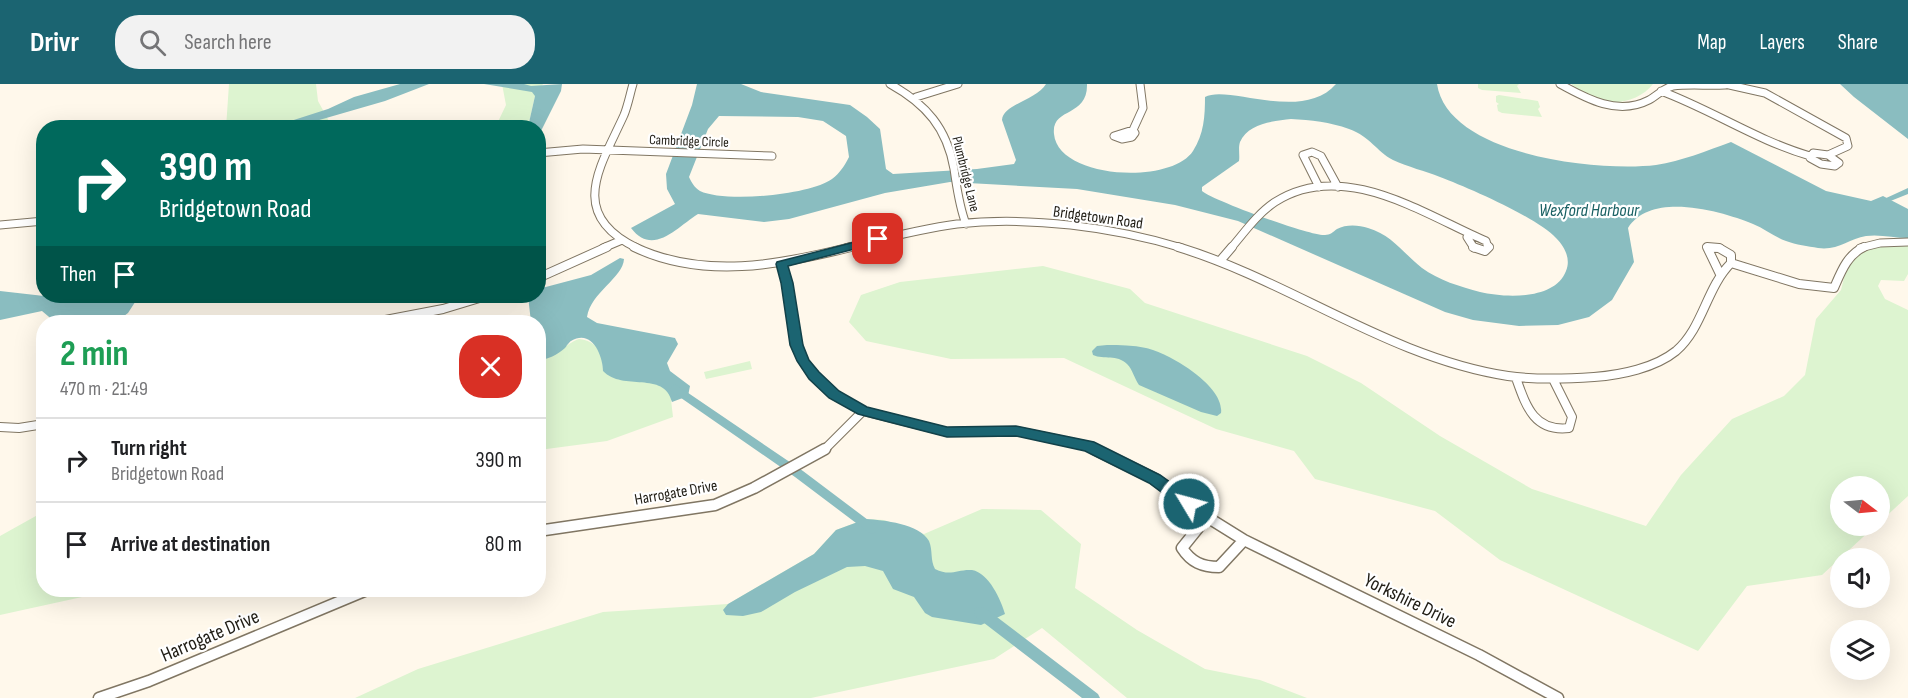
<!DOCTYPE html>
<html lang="en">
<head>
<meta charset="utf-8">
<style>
  :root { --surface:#fff; --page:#f2f2f2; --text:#202124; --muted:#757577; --line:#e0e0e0; --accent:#1b6471 }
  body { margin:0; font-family:"Sofia Sans Condensed",sans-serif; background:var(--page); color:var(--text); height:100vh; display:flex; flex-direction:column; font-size:22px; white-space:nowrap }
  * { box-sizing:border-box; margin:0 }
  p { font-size:20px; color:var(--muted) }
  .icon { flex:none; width:33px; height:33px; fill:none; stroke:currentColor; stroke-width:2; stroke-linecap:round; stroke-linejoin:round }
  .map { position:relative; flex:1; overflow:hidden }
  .panel { position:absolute; left:36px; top:231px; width:510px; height:282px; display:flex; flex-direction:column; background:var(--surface); border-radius:24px; box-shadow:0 6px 24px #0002 }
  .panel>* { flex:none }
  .hud { position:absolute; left:36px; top:36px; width:510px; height:183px; border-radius:24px; box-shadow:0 6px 24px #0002; background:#00695c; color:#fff; overflow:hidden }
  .needle { width:39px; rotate:106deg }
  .buttons { position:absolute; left:1830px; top:392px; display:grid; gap:12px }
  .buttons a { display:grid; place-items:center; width:60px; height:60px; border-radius:50%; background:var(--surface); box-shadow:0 6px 24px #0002; font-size:30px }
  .pin { position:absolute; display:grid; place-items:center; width:51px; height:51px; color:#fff; margin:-26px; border-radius:12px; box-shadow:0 3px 9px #0006 }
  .me { position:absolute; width:66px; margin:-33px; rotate:307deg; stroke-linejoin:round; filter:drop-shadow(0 0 4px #0008) }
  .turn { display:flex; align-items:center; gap:21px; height:126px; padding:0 24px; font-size:27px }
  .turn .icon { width:78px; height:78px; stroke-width:2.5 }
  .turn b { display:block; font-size:42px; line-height:51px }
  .then { display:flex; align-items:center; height:57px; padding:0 24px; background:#0003; gap:12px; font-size:22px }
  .round { display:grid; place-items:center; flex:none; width:63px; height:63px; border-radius:24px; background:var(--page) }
  .overview { display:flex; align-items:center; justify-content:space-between; height:102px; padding:0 24px }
  h1 { font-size:36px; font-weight:700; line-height:45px; color:#1e9e55 }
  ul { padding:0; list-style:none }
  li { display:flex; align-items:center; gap:18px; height:84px; padding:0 24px; border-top:2px solid var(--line) }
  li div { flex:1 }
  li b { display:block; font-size:22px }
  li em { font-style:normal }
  header { display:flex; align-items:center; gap:36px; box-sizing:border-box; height:84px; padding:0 30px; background:var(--accent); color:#fff }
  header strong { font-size:28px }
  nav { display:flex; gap:33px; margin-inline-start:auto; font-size:21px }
  .search { width:420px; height:54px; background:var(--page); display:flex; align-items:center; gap:15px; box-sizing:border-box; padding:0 21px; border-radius:24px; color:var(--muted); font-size:22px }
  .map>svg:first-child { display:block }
</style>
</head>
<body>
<header>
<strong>Drivr</strong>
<div class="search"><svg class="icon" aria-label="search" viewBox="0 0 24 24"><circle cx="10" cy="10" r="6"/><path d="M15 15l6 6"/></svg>Search here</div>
<nav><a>Map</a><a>Layers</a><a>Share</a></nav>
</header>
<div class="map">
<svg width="1908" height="614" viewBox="0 0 1908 614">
  <rect width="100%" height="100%" fill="#fff8eb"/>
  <path fill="#ddf4d0" d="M 229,0 L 316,0 L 318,17 L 330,39 L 329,44 L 226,44 Z
    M 502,0 L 543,0 L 535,12 L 528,43 L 495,44 L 506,21 Z
    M 1478,0 L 1519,0 L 1517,2 L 1521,9 L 1482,6 L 1478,4 Z
    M 1571,0 L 1653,0 C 1641,16 1615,23 1596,15 C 1587,12 1579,5 1571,0 Z
    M 1499,11 L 1538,17 L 1540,23 L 1538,25 L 1542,33 L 1502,29 L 1498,27 L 1497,21 L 1499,20 L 1496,18 L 1496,12 Z
    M 1908,161 L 1908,190 L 1904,197 L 1881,196 L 1878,202 L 1885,215 L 1908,226 L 1908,412 L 1880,438 L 1880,402 L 1840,402 L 1840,441 L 1876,441 L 1822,491 L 1747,502 L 1698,567 L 1500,476 L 1435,427 L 1315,395 L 1294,367 L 1216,345 L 1064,274 L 951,275 L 866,257 L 849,238 L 861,211 L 900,198 L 1043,182 L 1130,205 L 1145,219 L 1307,272 L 1361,299 L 1440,352 L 1532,405 L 1646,442 L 1681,391 L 1732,335 L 1784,312 L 1805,291 L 1816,235 L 1841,206 L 1846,186 L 1857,170 L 1877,162 Z
    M 579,255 C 598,257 603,270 603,287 L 660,300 L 670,307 L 673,333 L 607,357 L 539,366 L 538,277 C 556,274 564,260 579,255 Z
    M 750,277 L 752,285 L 706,295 L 704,288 Z
    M 982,425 L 1041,426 L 1081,460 L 1075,504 L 1137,546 L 1205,585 L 1260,596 L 1307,614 L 1127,614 L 1042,544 L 994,575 L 811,614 L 355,614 L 418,585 L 603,528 L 728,520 L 814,470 L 836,446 L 866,435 L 884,436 L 924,450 Z
    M 43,428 L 44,506 L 114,506 L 0,531 L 0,452 Z"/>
  <path fill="#8abdc0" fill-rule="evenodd" d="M 400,0 L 429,0 L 385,17 L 295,43 L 272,43 L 328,25 L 354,13 Z
    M 484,0 L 524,0 L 531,2 L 562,0 L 561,7 L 539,51 L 538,44 L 528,43 L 535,12 L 532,8 Z
    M 697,0 L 741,0 L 761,8 L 850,21 L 867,33 L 880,45 L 886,85 L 893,90 L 977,85 L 1014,80 L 1016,76 L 1002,36 C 1003,20 1037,16 1046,0 L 1087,0 C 1088,34 1051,23 1054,50 C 1058,95 1171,101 1193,67 C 1204,50 1205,32 1205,13 C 1228,0 1302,39 1336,0 L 1437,0 C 1448,72 1599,88 1656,81 C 1682,77 1706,67 1731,58 L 1826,107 L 1871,117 L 1883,112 L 1908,125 L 1908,154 C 1894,154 1880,150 1866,152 C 1849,155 1837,167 1818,164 C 1808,162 1796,161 1786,157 C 1775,153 1765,145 1753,140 C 1721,127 1651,107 1628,144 L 1634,178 L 1612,216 L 1589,233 L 1558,241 L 1519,242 L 1473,236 L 1445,228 L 1238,137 L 1175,121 L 1077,105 L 950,98 L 885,109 L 789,135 L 764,138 L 698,130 C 677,143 653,173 631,144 L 675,120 L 667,105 L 666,90 L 692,21 ZM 719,32 L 798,33 L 823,37 L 846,52 L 849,73 C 845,81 840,89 832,95 C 810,111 725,119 700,107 C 694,103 692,99 689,93 L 708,45 ZM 1291,35 C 1311,36 1330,38 1349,45 C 1371,53 1376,67 1393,76 C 1408,83 1425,87 1440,93 C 1469,104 1536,133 1556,154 C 1565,163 1571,175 1566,187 C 1555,216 1506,214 1480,208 C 1461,203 1438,196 1422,184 C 1403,169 1392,151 1368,144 C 1359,141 1346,140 1337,145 C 1333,148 1330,151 1325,151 C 1312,153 1212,116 1202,107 L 1202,103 L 1239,77 C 1240,71 1238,64 1240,58 C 1248,39 1274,37 1291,35 Z
    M 1840,0 L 1908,0 L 1908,55 L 1854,13 Z
    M 620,174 L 624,175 C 623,194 591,208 587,233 L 597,239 L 675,254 L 678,260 L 667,279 L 670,287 L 690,302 L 688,312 L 672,318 C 664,286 623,308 603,287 C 603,272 592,244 571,257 C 569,258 566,263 565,264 C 557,271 548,275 539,277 L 538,238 L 531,238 L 528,212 L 538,212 L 539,206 L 542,204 L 591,191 Z
    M 0,207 L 44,212 L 139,212 L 128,229 L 116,238 L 55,238 L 42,227 L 0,236 Z
    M 1107,261 C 1120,261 1133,261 1146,264 C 1169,269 1225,302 1221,329 L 1217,332 L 1201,328 L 1139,301 C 1134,294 1133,286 1127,280 C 1117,270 1104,276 1093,271 L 1092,267 L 1097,262 Z
    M 866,435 C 883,436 920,440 929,457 C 933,466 930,476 935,485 C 951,493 957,485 972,486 C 989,489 1001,516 1005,530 L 981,541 L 932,533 L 925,529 L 914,513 L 893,505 L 883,487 L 865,482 L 847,483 L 795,508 L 761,528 L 743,532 L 726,531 L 723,526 L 728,520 L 814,470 L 836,446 Z"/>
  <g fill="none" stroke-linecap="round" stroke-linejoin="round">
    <path fill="#8abdc0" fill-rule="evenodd" d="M 1908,104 L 1908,110 L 1888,118 L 1884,115 Z
      M 675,300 L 803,387 L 876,442 L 878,445 L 876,448 L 872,450 L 868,448 L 795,393 L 671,307 L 670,304 Z
      M 980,523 L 985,524 L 1098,610 L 1100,614 L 1082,614 L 975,532 L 974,528 L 975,524 Z"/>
    <defs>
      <path id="street-far2" d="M 633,0 C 630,10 628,21 624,31 C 601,82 566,130 637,164
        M 890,0 C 926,20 947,44 954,85 C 957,104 959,122 966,140
        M 1560,0 C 1587,15 1618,32 1649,16 C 1657,12 1663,4 1673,2 C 1690,0 1708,2 1725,1
        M 1725,0 L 1765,9 L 1846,54 L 1848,62 L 1828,71
        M 1661,7 C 1712,26 1758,57 1810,72
        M 916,13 L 958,0
        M 1133,46 L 1135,49 L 1132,53 L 1122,55 L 1114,52 Z
        M 1133,46 L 1143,24 L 1140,0
        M 538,69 L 583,65 L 772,72
        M 1813,69 L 1828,71 L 1839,79 L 1835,82 L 1821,80 L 1810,74 Z
        M 1319,103 L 1303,71 L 1312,68 L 1321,72 L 1338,103
        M 0,141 L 44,137
        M 1469,150 L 1467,153 L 1474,164
        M 603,164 L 622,156
        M 845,164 C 882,155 919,145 957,140 C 1028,132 1114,143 1182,164
        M 1231,164 C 1244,149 1257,130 1275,118 C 1343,74 1425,131 1486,157 L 1488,164
        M 1708,164 L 1720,164
        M 1860,164 L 1880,159 L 1908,158"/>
      <path id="street-far1" d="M 634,163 C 703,196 780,181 851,163
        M 1178,163 C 1290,197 1390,274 1508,292 C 1537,296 1565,295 1594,293 C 1621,291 1655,284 1676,267 C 1703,244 1706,204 1731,179
        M 1473,163 L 1485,167 L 1489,163
        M 1220,177 L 1232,163
        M 1731,179 L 1799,200 L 1834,204 C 1841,188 1847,171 1864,163
        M 781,180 L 787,199 L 797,261 L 803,277 L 814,292 L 834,310 L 863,327 L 947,348 L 1016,347 L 1089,362 L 1097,366
        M 1720,190 L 1707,163 L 1719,164 L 1731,171 L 1731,179
        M 538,194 L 607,163
        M 375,238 L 443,225 L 486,212
        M 1516,294 C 1526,322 1534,348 1569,344 L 1572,333 L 1554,297
        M 0,343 L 19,344 L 44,340
        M 824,366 L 863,327"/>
      <path id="street" d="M 1094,365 L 1155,395 L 1207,433 L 1244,456 L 1479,571 L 1558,614
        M 1207,433 L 1182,464 C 1191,478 1202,483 1219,483 L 1244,456
        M 538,447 L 715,421 L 754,404 L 825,365
        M 99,614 L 149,597 L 367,506"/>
    </defs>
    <use href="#street-far2" stroke="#807663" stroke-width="9"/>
    <use href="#street-far1" stroke="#807663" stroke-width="10"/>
    <use href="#street" stroke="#807663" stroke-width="13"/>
    <use href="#street-far2" stroke="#fff" stroke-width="7"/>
    <use href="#street-far1" stroke="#fff" stroke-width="8"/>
    <use href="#street" stroke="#fff" stroke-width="10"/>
  </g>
  <path fill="#1b6471" stroke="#124149" stroke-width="1.5" d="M 878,152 L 882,153 L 882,158 L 788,182 L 793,199 L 803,261 L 809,276 L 819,288 L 839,307 L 867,323 L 947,343 L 1016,342 L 1094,358 L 1160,391 L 1195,416 L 1197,420 L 1195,425 L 1184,425 L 1149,399 L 1085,367 L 1016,352 L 947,353 L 858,330 L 829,314 L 809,295 L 797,277 L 790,261 L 781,199 L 776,180 L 777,178 Z"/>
  <g text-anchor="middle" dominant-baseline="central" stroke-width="4.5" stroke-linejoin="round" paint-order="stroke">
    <g font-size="14" fill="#201d15" stroke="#fff">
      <text transform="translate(689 57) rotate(2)">Cambridge Circle</text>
      <text transform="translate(966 90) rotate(76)">Plumbridge Lane</text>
    </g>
    <g font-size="16" fill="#201d15" stroke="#fff">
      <text transform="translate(1098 134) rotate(8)">Bridgetown Road</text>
      <text transform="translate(676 409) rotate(-10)">Harrogate Drive</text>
    </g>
    <g font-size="18" font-style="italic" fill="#196063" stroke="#fff">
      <text x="1589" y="126">Wexford Harbour</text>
    </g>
    <g font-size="20" fill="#201d15" stroke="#fff">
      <text transform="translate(1410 517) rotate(26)">Yorkshire Drive</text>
      <text transform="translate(210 552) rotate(-23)">Harrogate Drive</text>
    </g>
  </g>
</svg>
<div class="buttons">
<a><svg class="needle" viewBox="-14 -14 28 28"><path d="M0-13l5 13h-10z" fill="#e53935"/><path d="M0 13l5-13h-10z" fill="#757577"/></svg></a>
<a><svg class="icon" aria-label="sound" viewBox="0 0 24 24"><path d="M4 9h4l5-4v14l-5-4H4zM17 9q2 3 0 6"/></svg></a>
<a><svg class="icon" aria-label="layers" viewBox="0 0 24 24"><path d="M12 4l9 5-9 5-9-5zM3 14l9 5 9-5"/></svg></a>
</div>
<div class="pin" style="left:878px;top:155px;background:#d93025"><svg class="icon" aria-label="arrive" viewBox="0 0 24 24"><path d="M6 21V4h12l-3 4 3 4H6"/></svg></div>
<svg class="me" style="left:1189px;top:420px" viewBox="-20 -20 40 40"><circle r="17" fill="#1b6471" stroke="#fff" stroke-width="3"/><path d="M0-11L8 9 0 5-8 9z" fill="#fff"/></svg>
<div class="hud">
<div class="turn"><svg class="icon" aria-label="right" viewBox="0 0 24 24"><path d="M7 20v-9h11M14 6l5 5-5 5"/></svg><div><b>390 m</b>Bridgetown Road</div></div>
<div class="then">Then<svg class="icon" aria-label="arrive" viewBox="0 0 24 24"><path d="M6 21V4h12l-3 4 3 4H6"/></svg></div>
</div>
<section class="panel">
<div class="overview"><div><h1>2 min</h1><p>470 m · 21:49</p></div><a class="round" style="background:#d93025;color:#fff"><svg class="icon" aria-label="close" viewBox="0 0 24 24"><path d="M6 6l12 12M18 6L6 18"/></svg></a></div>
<ul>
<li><svg class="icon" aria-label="right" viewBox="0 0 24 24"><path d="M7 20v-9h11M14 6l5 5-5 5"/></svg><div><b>Turn right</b><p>Bridgetown Road</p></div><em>390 m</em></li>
<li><svg class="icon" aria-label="arrive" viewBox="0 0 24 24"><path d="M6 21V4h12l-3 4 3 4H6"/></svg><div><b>Arrive at destination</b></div><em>80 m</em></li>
</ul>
</section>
</div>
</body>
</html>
